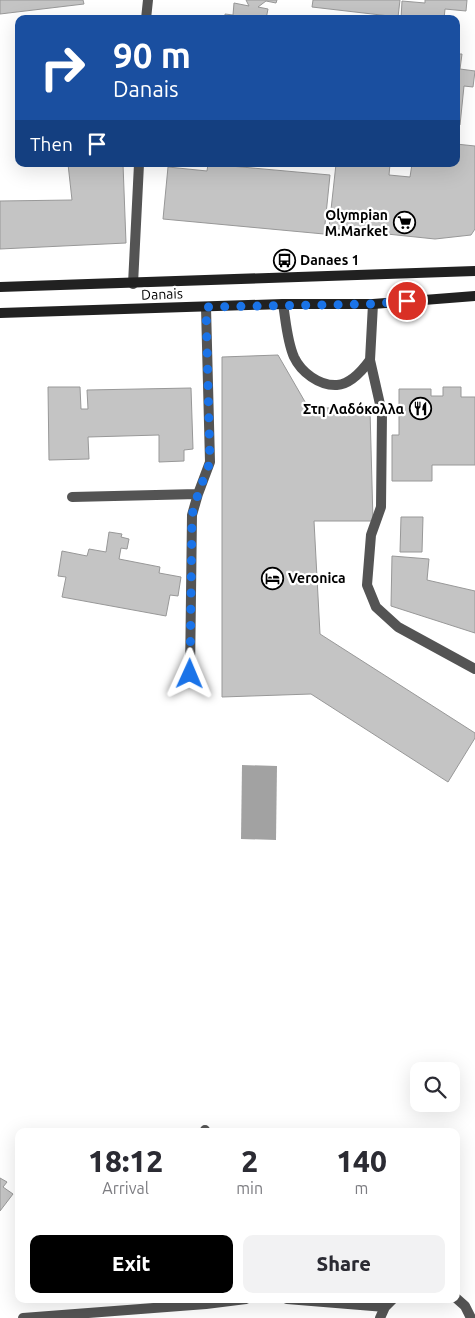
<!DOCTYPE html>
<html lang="en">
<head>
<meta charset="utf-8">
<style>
  :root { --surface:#fff; --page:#f2f2f3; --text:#2b2b33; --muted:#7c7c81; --accent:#000 }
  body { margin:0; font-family:Ubuntu,sans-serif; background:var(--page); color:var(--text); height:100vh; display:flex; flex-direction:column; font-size:19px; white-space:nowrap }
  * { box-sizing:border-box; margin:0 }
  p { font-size:16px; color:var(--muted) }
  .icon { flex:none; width:28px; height:28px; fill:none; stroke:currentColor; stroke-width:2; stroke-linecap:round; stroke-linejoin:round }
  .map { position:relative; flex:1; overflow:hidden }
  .side { position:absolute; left:15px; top:1128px; width:445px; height:175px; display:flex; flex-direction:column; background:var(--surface); border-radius:10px; box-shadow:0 5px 20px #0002 }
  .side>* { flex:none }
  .hud { position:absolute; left:15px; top:15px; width:445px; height:152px; border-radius:10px; box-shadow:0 5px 20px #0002; background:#1a4fa0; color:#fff; overflow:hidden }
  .buttons { position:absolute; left:410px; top:1062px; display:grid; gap:10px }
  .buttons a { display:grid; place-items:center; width:50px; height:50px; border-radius:10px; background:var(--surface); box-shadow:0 5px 20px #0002; font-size:25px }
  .pin { position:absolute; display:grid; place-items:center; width:42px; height:42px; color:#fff; margin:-21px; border:2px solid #fff; border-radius:50%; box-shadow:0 1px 5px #0007 }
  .me { position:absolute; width:55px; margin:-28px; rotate:1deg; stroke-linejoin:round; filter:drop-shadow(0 0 4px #0008) }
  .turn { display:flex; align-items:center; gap:18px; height:105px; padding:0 15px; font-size:22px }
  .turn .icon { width:65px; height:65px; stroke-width:2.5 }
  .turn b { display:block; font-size:35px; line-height:42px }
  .then { display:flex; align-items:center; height:48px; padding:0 15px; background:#0003; gap:10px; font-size:19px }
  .eta { display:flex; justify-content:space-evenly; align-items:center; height:85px; text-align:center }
  .eta b { font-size:30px; font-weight:800; line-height:35px }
  .primary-button { display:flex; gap:10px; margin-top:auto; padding:10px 15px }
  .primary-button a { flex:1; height:58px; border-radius:10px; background:var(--accent); color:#fff; font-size:20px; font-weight:800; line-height:58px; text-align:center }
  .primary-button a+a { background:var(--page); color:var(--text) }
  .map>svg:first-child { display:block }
</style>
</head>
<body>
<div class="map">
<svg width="475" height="1318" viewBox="0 0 475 1318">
  <rect width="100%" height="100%" fill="#fff"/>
  <path fill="#a2a2a2" d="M 242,765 L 277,766 L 276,840 L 241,839 Z"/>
  <path fill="#c4c4c4" stroke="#989898" d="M 0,0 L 83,0 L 84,4 L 0,14 Z
    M 246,0 L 277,0 L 276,3 L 266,1 L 258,7 L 268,9 L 266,19 L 225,19 L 225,14 L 233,15 L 234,3 L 249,6 Z
    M 313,0 L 400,0 L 398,17 L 312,7 Z
    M 425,0 L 467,0 L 466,11 L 445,9 L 444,19 L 401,19 L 402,1 L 425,3 Z
    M 456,54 L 462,54 L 460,69 L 475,71 L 473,87 L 464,86 L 460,125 L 456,125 Z
    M 456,144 L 475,146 L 475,229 L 471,235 L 435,239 L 329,228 L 336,164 L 390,164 L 389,175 L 410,177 L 412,164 L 456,164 Z
    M 68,164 L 123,164 L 126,243 L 0,249 L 0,201 L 72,200 Z
    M 208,164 L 330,175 L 324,234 L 163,219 L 168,167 L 207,171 Z
    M 278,355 L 308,407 L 370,410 L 373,521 L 314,521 L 320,634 L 475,733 L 475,738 L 448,782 L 311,694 L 222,697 L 222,357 Z
    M 48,387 L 80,387 L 81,409 L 88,409 L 87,390 L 191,388 L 193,449 L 184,450 L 184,461 L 159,462 L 159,435 L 88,437 L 89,459 L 49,460 Z
    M 443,387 L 461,387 L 461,397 L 475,397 L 475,465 L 432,465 L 432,481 L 392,481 L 392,435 L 399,435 L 399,389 L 431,389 L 431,396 L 443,396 Z
    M 401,517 L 423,517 L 422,552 L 400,552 Z
    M 109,532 L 122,534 L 121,537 L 129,539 L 127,549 L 121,548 L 119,559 L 160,567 L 159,573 L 181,577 L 178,596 L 170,595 L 166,616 L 62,597 L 66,577 L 58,576 L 62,551 L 87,556 L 89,549 L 106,552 Z
    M 392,556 L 429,559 L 427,580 L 475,591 L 475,633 L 391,606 Z
    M 0,1178 L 7,1182 L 3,1187 L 13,1194 L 0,1211 Z"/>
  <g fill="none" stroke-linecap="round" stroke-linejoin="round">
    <path stroke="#545454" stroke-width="10" d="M 146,19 L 148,0
      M 133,284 L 139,164
      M 283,304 C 286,322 287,341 294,357 C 301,372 319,386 337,385 C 351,384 362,371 370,360
      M 373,304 L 370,360 L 382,413 L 381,507 L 371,535 L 367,585 L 376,607 L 398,627 L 475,669
      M 72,497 L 198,494
      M 190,674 L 192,515 L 198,494 L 210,462 L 206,307"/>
    <path stroke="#545454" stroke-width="10" d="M 205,1130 L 205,1131
      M 456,1298 L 465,1306 L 471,1318
      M 287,1299 L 385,1307
      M 23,1318 L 206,1304 L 246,1299
      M 380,1318 L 385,1307 L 393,1299"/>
    <path stroke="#212121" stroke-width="10" d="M 0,287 L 475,271
      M 0,313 L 283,304 L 373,304 L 475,296"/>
  </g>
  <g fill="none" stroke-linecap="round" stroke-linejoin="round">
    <path stroke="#1a73e8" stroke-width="9" stroke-dasharray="0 16.2" d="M 190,674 L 192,515 L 198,494 L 210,462 L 206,307 L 373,304 L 407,301"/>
  </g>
  <defs>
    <symbol id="supermarket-ring" viewBox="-11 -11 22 22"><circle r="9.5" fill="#fff" stroke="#000" stroke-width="1.5"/><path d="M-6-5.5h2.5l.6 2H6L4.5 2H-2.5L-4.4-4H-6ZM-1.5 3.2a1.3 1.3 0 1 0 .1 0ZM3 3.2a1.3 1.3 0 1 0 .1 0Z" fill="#000"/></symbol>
    <symbol id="bus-ring" viewBox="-11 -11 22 22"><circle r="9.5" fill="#fff" stroke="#000" stroke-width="1.5"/><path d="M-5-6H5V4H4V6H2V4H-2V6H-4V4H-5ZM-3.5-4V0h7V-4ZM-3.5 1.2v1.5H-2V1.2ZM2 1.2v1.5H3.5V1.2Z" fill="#000"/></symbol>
    <symbol id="restaurant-ring" viewBox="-11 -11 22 22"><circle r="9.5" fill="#fff" stroke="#000" stroke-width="1.5"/><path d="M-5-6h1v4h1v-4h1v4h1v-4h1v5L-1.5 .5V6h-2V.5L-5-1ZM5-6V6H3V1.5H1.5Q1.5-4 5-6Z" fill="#000"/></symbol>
    <symbol id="hotel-ring" viewBox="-11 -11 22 22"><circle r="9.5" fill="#fff" stroke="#000" stroke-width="1.5"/><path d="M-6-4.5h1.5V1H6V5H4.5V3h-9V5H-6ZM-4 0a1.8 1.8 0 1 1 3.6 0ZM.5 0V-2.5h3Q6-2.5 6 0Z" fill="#000"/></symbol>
  </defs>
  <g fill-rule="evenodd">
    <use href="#supermarket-ring" x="392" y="210" width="25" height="25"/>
    <use href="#bus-ring" x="272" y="248" width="25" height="25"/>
    <use href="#restaurant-ring" x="408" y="396" width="25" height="25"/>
    <use href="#hotel-ring" x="260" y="566" width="25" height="25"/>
  </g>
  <g text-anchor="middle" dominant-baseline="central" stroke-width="4.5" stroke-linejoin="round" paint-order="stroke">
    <g font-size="14" font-weight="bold" fill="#000" stroke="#fff" text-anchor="end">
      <text x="388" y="215">Olympian<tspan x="388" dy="16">M.Market</tspan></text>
      <text x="300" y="260" text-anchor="start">Danaes 1</text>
      <text x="404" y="409">Στη Λαδόκολλα</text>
      <text x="288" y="578" text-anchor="start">Veronica</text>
    </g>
    <g font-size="14" fill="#000" stroke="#fff">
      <text transform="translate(162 294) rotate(-2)">Danais</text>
    </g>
  </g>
</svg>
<div class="buttons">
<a><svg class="icon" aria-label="search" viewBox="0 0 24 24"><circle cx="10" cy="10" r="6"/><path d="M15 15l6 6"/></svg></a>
</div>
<div class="pin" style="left:407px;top:301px;background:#d93025"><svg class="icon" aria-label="arrive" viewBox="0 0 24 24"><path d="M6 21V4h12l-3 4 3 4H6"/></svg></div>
<svg class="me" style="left:190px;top:674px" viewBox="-20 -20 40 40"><path d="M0-17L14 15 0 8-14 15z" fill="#1a73e8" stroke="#fff" stroke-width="4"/></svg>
<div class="hud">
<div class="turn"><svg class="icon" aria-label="right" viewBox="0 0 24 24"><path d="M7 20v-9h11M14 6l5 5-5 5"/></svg><div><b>90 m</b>Danais</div></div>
<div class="then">Then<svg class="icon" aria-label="arrive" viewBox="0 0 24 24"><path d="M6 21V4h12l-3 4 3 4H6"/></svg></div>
</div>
<section class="side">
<div class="eta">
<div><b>18:12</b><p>Arrival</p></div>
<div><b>2</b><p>min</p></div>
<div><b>140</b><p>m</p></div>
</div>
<div class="primary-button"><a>Exit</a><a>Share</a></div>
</section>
</div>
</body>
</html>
